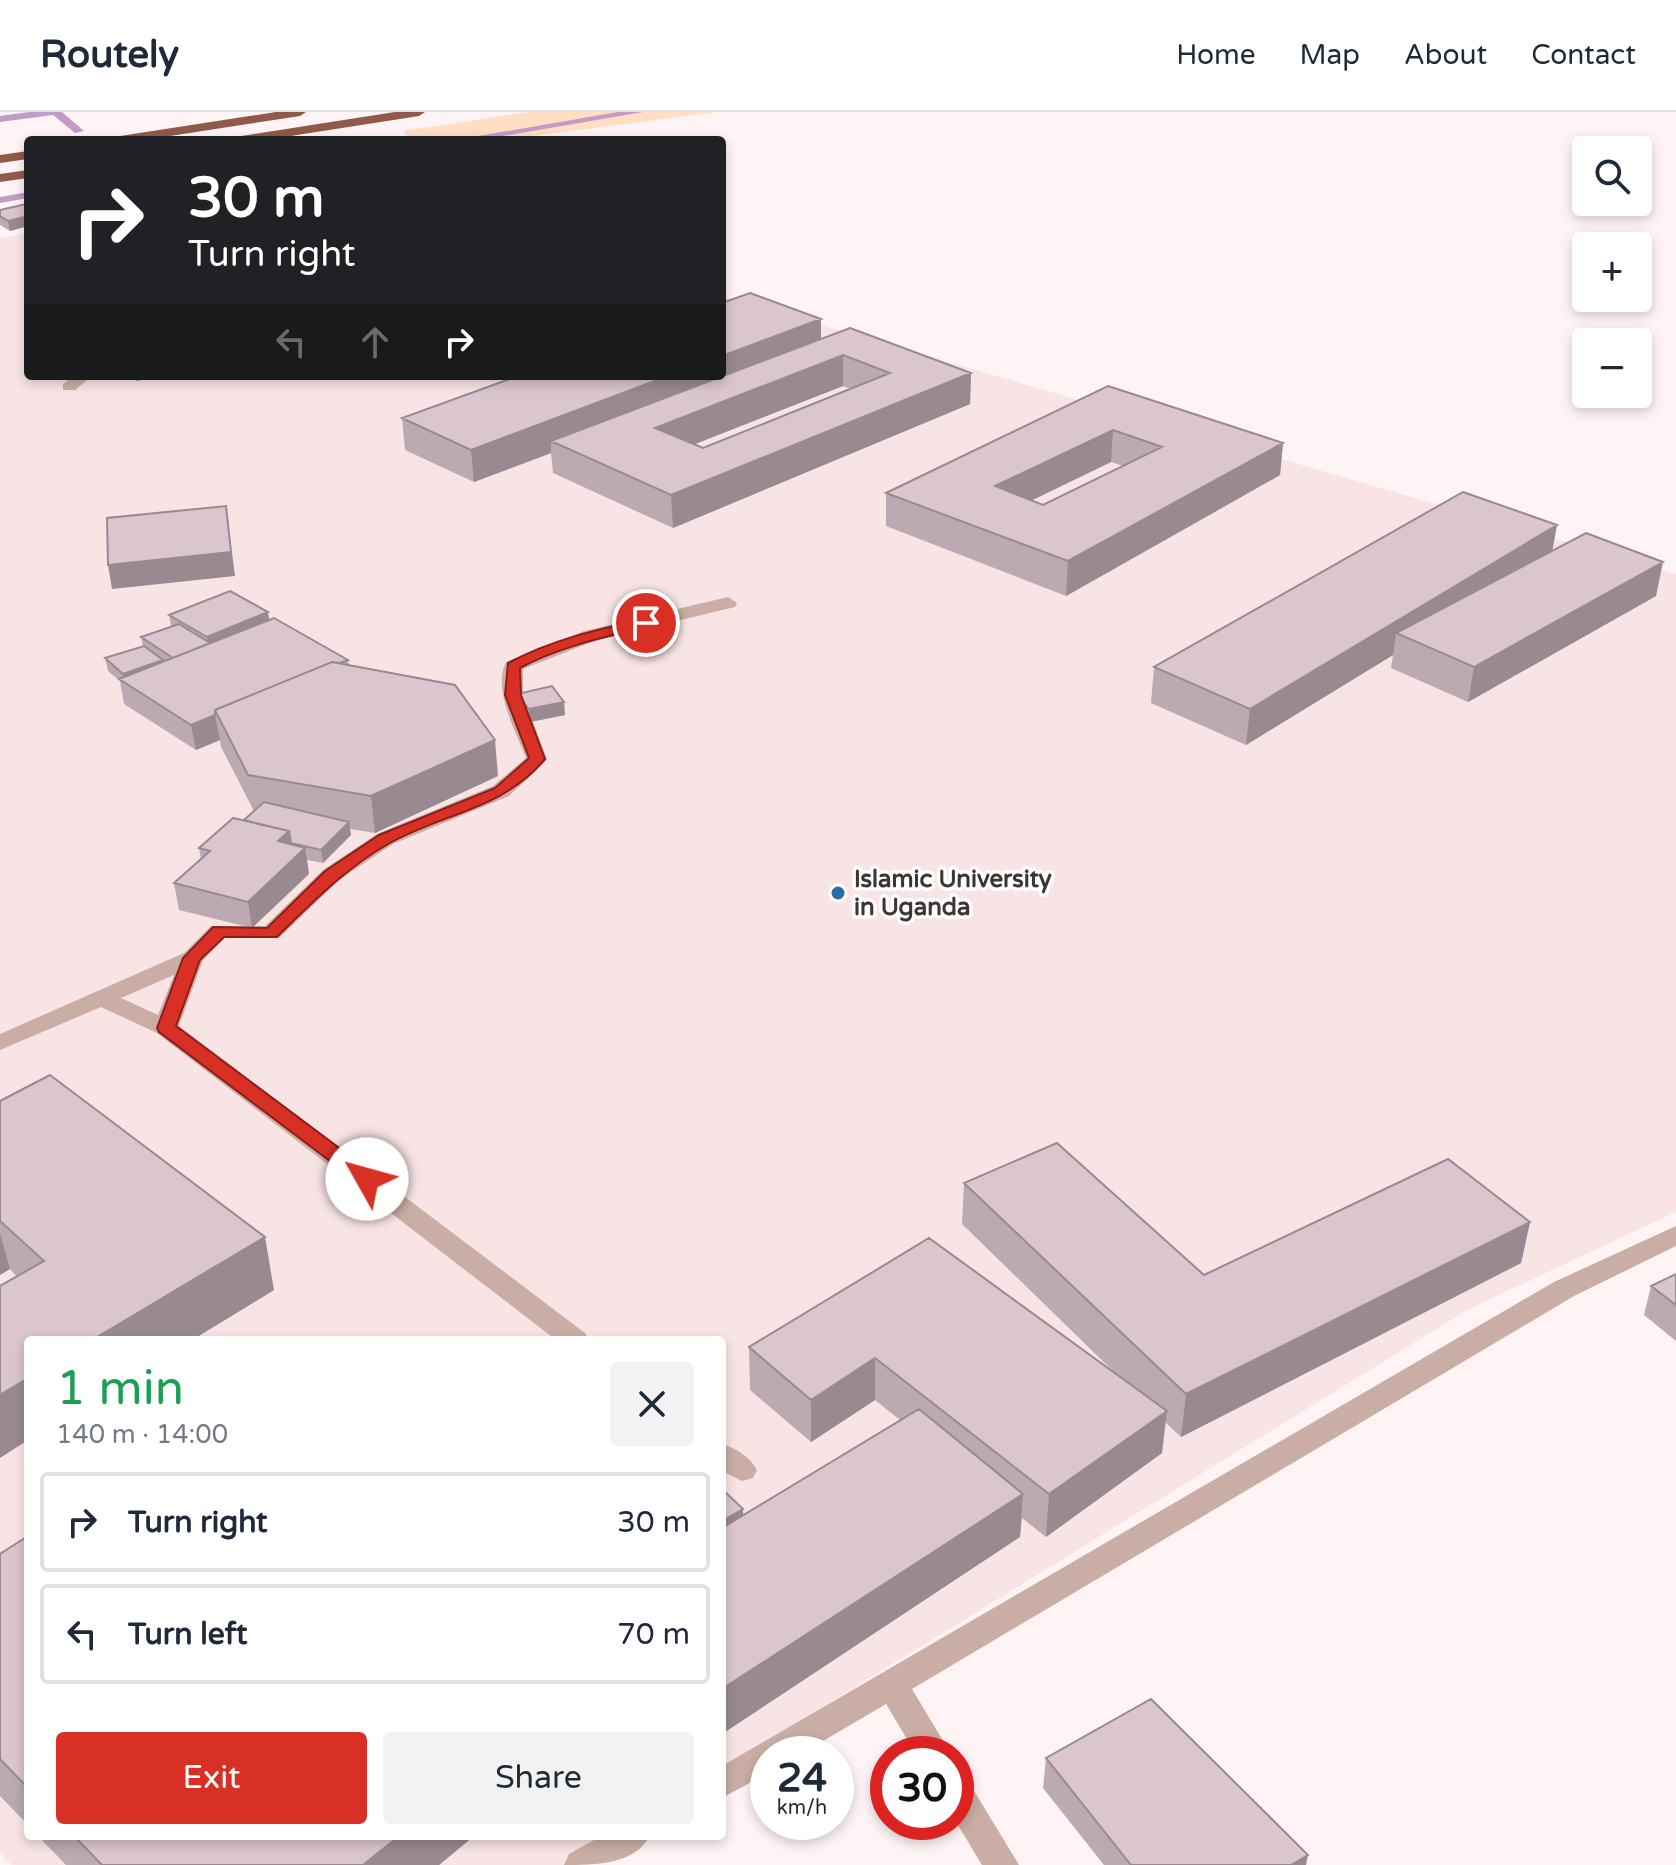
<!DOCTYPE html>
<html lang="en">
<head>
<meta charset="utf-8">
<style>
  :root { --surface:#fff; --page:#f2f2f3; --text:#1f2937; --muted:#747a83; --line:#e0e1e3; --accent:#d93025 }
  body { margin:0; font-family:"Varela Round",sans-serif; background:var(--page); color:var(--text); height:100vh; display:flex; flex-direction:column; font-size:30px; white-space:nowrap }
  * { box-sizing:border-box; margin:0 }
  p { font-size:26px; color:var(--muted) }
  .icon { flex:none; width:44px; height:44px; fill:none; stroke:currentColor; stroke-width:2; stroke-linecap:round; stroke-linejoin:round }
  .map { position:relative; flex:1; overflow:hidden }
  .panel { position:absolute; left:24px; top:1224px; width:702px; height:504px; display:flex; flex-direction:column; background:var(--surface); border-radius:8px; box-shadow:0 4px 12px #0003 }
  .panel>* { flex:none }
  .banner { position:absolute; left:24px; top:24px; width:702px; height:244px; border-radius:8px; box-shadow:0 4px 12px #0003; background:#202124; color:#fff; overflow:hidden }
  .buttons { position:absolute; left:1572px; top:24px; display:grid; gap:16px }
  .buttons a { display:grid; place-items:center; width:80px; height:80px; border-radius:8px; background:var(--surface); box-shadow:0 4px 12px #0003; font-size:40px }
  .speed { position:absolute; left:750px; top:1624px; display:flex; gap:16px; font-size:40px; font-weight:700; text-align:center }
  .speed>* { display:grid; place-content:center; width:104px; height:104px; border-radius:50%; background:var(--surface); box-shadow:0 4px 12px #0003; line-height:1 }
  .speed small { font-size:20px; font-weight:400 }
  .speed .limit { border:12px solid #d22; background:#fff; color:#111 }
  .pin { position:absolute; display:grid; place-items:center; width:68px; height:68px; color:#fff; margin:-34px; border:4px solid #fff; border-radius:50%; box-shadow:0 2px 8px #0007 }
  .me { position:absolute; width:88px; margin:-44px; rotate:308deg; stroke-linejoin:round; filter:drop-shadow(0 0 6px #0008) }
  .turn { display:flex; align-items:center; gap:28px; height:168px; padding:0 32px; font-size:36px }
  .turn .icon { width:104px; height:104px; stroke-width:2.5 }
  .turn b { display:block; font-size:56px; line-height:68px }
  .lanes { display:flex; align-items:center; height:76px; padding:0 32px; background:#0003; justify-content:center; gap:40px; direction:ltr }
  .lanes .off { opacity:.35 }
  .round { display:grid; place-items:center; flex:none; width:84px; height:84px; border-radius:8px; background:var(--page) }
  .overview { display:flex; align-items:center; justify-content:space-between; height:136px; padding:0 32px }
  h1 { font-size:48px; font-weight:600; line-height:60px; color:#1e9e55 }
  .action { display:flex; gap:16px; margin-top:auto; padding:16px 32px }
  .action a { flex:1; height:92px; border-radius:8px; background:var(--accent); color:#fff; font-size:32px; font-weight:600; line-height:92px; text-align:center }
  .action a+a { background:var(--page); color:var(--text) }
  ul { padding:0; list-style:none }
  li { display:flex; align-items:center; gap:24px; height:100px; margin:0 16px 12px; padding:0 16px; border:4px solid var(--line); border-radius:8px }
  li div { flex:1 }
  li b { display:block; font-size:30px }
  li em { font-style:normal }
  header { display:flex; align-items:center; gap:48px; box-sizing:border-box; height:112px; padding:0 40px; background:var(--surface); border-bottom:2px solid var(--line) }
  header strong { font-size:38px }
  nav { display:flex; gap:44px; margin-inline-start:auto; font-size:28px }
  .map>svg:first-child { display:block }
</style>
</head>
<body>
<header>
<strong>Routely</strong>
<nav><a>Home</a><a>Map</a><a>About</a><a>Contact</a></nav>
</header>
<div class="map">
<svg width="1676" height="1753" viewBox="0 0 1676 1753">
  <rect width="100%" height="100%" fill="#fff4f5"/>
  <path fill="#f9e4e5" d="M 28,121 L 28,264 L 722,264 L 722,184 L 1676,462 L 1676,1100 L 1469,1197 L 722,1657 L 722,1228 L 28,1228 L 28,1724 L 613,1724 L 566,1753 L 12,1753 L 0,1741 L 0,126 Z"/>
  <path fill="#ffdec3" d="M 529,0 L 717,0 L 503,28 L 412,28 L 403,19 Z"/>
  <g fill="none" stroke-linecap="round" stroke-linejoin="round">
    <path fill="#c29bc8" fill-rule="evenodd" d="M 29,0 L 62,0 L 84,19 L 75,21 L 53,3 L 0,10 L 0,4 Z
      M 618,0 L 643,0 L 480,28 L 455,28 Z
      M 28,80 L 28,86 L 0,91 L 0,85 Z"/>
    <path fill="#caaea5" fill-rule="evenodd" d="M 74,264 L 92,264 L 75,278 L 63,278 L 63,272 Z
      M 728,485 L 737,491 L 735,495 L 597,528 L 523,557 L 523,583 L 547,647 L 544,651 L 509,684 L 393,732 L 339,768 L 279,826 L 225,826 L 203,848 L 179,914 L 585,1221 L 589,1228 L 556,1228 L 157,921 L 101,895 L 0,938 L 0,922 L 184,841 L 211,814 L 265,814 L 323,758 L 377,722 L 493,674 L 526,646 C 516,619 492,578 506,550 L 584,519 ZM 174,863 L 158,903 L 121,886 Z
      M 1676,1114 L 1676,1134 L 1574,1184 L 912,1577 L 951,1642 L 916,1642 L 886,1592 L 801,1642 L 768,1642 L 768,1661 L 722,1686 L 722,1654 L 1554,1170 Z
      M 722,1332 C 736,1336 750,1345 757,1358 L 753,1366 L 742,1369 L 722,1359 Z
      M 956,1664 L 968,1669 L 1019,1753 L 982,1753 L 956,1710 Z
      M 601,1724 L 650,1724 C 634,1753 595,1753 564,1753 L 569,1742 Z"/>
    <path fill="#905949" fill-rule="evenodd" d="M 276,0 L 306,0 L 300,4 L 144,28 L 114,28 L 120,24 Z
      M 395,0 L 425,0 L 419,4 L 265,28 L 235,28 L 241,24 Z
      M 28,39 L 28,47 L 0,51 L 0,43 Z
      M 28,58 L 28,66 L 0,70 L 0,62 Z"/>
  </g>
  <path fill="#bca9b2" fill-rule="evenodd" d="M 28,93 L 28,114 L 10,119 L 0,113 L 0,98 Z
    M 821,227 L 971,261 L 970,292 L 673,416 L 553,361 L 551,341 L 474,370 L 405,338 L 402,306 ZM 843,274 L 851,277 L 703,336 L 694,332 Z
    M 128,264 L 154,264 L 137,269 Z
    M 1108,274 L 1283,331 L 1280,363 L 1066,484 L 886,414 L 886,381 ZM 1111,350 L 1123,354 L 1043,393 L 1032,388 Z
    M 1557,413 L 1552,439 L 1656,484 L 1468,590 L 1391,556 L 1393,543 L 1246,633 L 1151,591 L 1154,555 Z
    M 169,503 L 269,508 L 348,548 L 349,553 L 498,664 L 375,721 L 350,717 L 351,723 L 323,751 L 307,748 L 309,762 L 252,816 L 179,798 L 174,771 L 201,747 L 199,736 L 244,708 L 254,699 L 221,635 L 220,628 L 196,638 L 124,592 L 120,569 L 108,559 L 105,546 L 143,534 L 141,525 L 171,514 Z
    M 517,582 L 564,590 L 565,603 L 530,610 L 518,594 Z
    M 0,989 L 274,1178 L 192,1228 L 28,1228 L 17,1165 L 10,1157 L 0,1163 Z
    M 964,1071 L 1204,1163 L 1530,1110 L 1521,1151 L 1181,1325 L 1165,1310 L 1162,1341 L 1046,1425 L 1022,1406 L 1020,1425 L 722,1622 L 722,1377 L 743,1397 L 743,1403 L 900,1308 L 875,1288 L 811,1330 L 750,1278 L 749,1235 L 1116,1262 L 962,1112 Z
    M 1676,1162 L 1676,1229 L 1644,1203 L 1651,1174 Z
    M 28,1424 L 28,1713 L 0,1684 L 0,1442 Z
    M 1046,1646 L 1306,1753 L 1104,1753 L 1043,1676 Z
    M 38,1724 L 474,1724 L 439,1753 L 66,1753 Z"/>
  <path fill="#998a91" d="M 28,104 L 28,114 L 10,119 L 8,109 Z
    M 821,207 L 821,237 L 551,329 L 551,341 L 474,370 L 471,338 L 668,264 L 722,264 L 722,244 Z
    M 843,243 L 843,274 L 657,347 L 655,316 Z
    M 971,261 L 970,292 L 673,416 L 671,383 Z
    M 136,264 L 154,264 L 137,269 Z
    M 1113,318 L 1111,350 L 993,407 L 995,374 Z
    M 1283,331 L 1280,363 L 1066,484 L 1068,449 Z
    M 226,394 L 235,464 L 112,477 L 108,453 Z
    M 1557,413 L 1551,446 L 1396,521 L 1393,543 L 1246,633 L 1250,597 Z
    M 1663,450 L 1656,484 L 1468,590 L 1474,555 Z
    M 268,500 L 270,513 L 209,538 L 207,525 Z
    M 163,548 L 165,561 L 125,570 L 123,562 Z
    M 564,590 L 565,603 L 530,610 L 529,597 Z
    M 215,603 L 220,628 L 196,638 L 191,613 Z
    M 495,628 L 498,664 L 375,721 L 371,684 Z
    M 349,710 L 351,723 L 323,751 L 321,738 Z
    M 289,719 L 293,746 L 278,729 Z
    M 305,736 L 309,762 L 252,816 L 248,790 Z
    M 1530,1110 L 1521,1151 L 1181,1325 L 1186,1282 Z
    M 0,1121 L 10,1157 L 0,1163 Z
    M 265,1125 L 274,1178 L 192,1228 L 92,1228 Z
    M 875,1246 L 875,1288 L 811,1330 L 811,1288 Z
    M 28,1266 L 28,1328 L 0,1346 L 0,1283 Z
    M 1167,1299 L 1162,1341 L 1046,1425 L 1049,1382 Z
    M 1023,1382 L 1020,1425 L 722,1622 L 722,1577 Z
    M 743,1397 L 744,1427 L 722,1440 L 722,1409 Z
    M 399,1724 L 474,1724 L 439,1753 L 363,1753 Z
    M 1308,1743 L 1306,1753 L 1291,1753 Z"/>
  <path fill="#dbc5cf" stroke="#998a91" stroke-width="2" fill-rule="evenodd" d="M 26,92 L 28,93 L 28,104 L 8,109 L 0,104 L 0,98 Z
    M 750,181 L 821,207 L 722,244 L 722,191 Z
    M 850,216 L 971,261 L 671,383 L 551,329 ZM 843,243 L 890,261 L 703,336 L 655,316 Z
    M 518,264 L 668,264 L 471,338 L 402,306 Z
    M 1108,274 L 1283,331 L 1068,449 L 886,381 ZM 1113,318 L 1162,335 L 1043,393 L 995,374 Z
    M 1463,380 L 1557,413 L 1250,597 L 1154,555 Z
    M 226,394 L 231,440 L 108,453 L 107,406 Z
    M 1586,421 L 1663,450 L 1474,555 L 1396,521 Z
    M 230,479 L 268,500 L 207,525 L 169,503 Z
    M 274,506 L 348,548 L 340,551 L 332,550 L 215,598 L 215,603 L 191,613 L 119,567 Z
    M 179,512 L 210,531 L 173,546 L 141,525 Z
    M 144,534 L 163,548 L 123,562 L 105,546 Z
    M 332,550 L 455,573 L 495,628 L 371,684 L 248,663 L 215,598 Z
    M 552,574 L 564,590 L 529,597 L 517,582 Z
    M 264,690 L 349,710 L 321,738 L 291,731 L 289,719 L 244,708 Z
    M 233,706 L 289,719 L 278,729 L 305,736 L 248,790 L 174,771 L 210,739 L 199,736 Z
    M 50,963 L 265,1125 L 92,1228 L 28,1228 L 28,1266 L 0,1283 L 0,1174 L 44,1149 L 0,1109 L 0,989 Z
    M 1057,1031 L 1204,1163 L 1448,1047 L 1530,1110 L 1186,1282 L 964,1071 Z
    M 929,1126 L 1167,1299 L 1049,1382 L 875,1246 L 811,1288 L 749,1235 Z
    M 1676,1162 L 1676,1193 L 1651,1174 Z
    M 919,1297 L 1023,1382 L 722,1577 L 722,1416 Z
    M 722,1377 L 743,1397 L 722,1409 Z
    M 28,1424 L 28,1676 L 0,1647 L 0,1442 Z
    M 1151,1587 L 1308,1743 L 1291,1753 L 1131,1753 L 1046,1646 Z
    M 74,1724 L 399,1724 L 363,1753 L 102,1753 Z"/>
  <path fill="#d93025" stroke="#8d1f18" stroke-width="2" d="M 646,507 L 651,508 L 651,514 C 606,525 561,534 520,556 L 521,583 L 545,647 C 504,697 444,701 390,731 C 347,755 313,790 277,825 L 224,825 L 200,848 L 176,914 L 374,1062 L 377,1067 L 374,1071 L 359,1071 L 159,920 L 157,916 L 183,846 L 213,815 L 267,816 L 325,759 L 379,723 L 495,676 L 529,646 L 505,583 L 508,551 C 551,528 598,517 646,507 Z"/>
  <circle fill="#2b6ca2" stroke="#fff" stroke-width="3" cx="838" cy="781" r="8"/>
  <g text-anchor="middle" dominant-baseline="central" stroke-width="7" stroke-linejoin="round" paint-order="stroke">
    <g font-size="24" font-weight="bold" fill="#3e3435" stroke="#fff" text-anchor="start">
      <text x="854" y="767">Islamic University<tspan x="854" dy="28">in Uganda</tspan></text>
    </g>
  </g>
</svg>
<div class="buttons">
<a><svg class="icon" aria-label="search" viewBox="0 0 24 24"><circle cx="10" cy="10" r="6"/><path d="M15 15l6 6"/></svg></a>
<a>+</a>
<a>−</a>
</div>
<div class="speed"><div>24<small>km/h</small></div><div class="limit">30</div></div>
<div class="pin" style="left:646px;top:511px;background:#d93025"><svg class="icon" aria-label="arrive" viewBox="0 0 24 24"><path d="M6 21V4h12l-3 4 3 4H6"/></svg></div>
<svg class="me" style="left:367px;top:1067px" viewBox="-20 -20 40 40"><circle r="19" fill="#fff"/><path d="M0-13L10 11 0 6-10 11z" fill="#d93025"/></svg>
<div class="banner">
<div class="turn"><svg class="icon" aria-label="right" viewBox="0 0 24 24"><path d="M7 20v-9h11M14 6l5 5-5 5"/></svg><div><b>30 m</b>Turn right</div></div>
<div class="lanes"><svg class="icon off" aria-label="left" viewBox="0 0 24 24"><path d="M17 20v-9H6M10 6l-5 5 5 5"/></svg><svg class="icon off" aria-label="ahead" viewBox="0 0 24 24"><path d="M12 20V5M6 11l6-6 6 6"/></svg><svg class="icon" aria-label="right" viewBox="0 0 24 24"><path d="M7 20v-9h11M14 6l5 5-5 5"/></svg></div>
</div>
<section class="panel">
<div class="overview"><div><h1>1 min</h1><p>140 m · 14:00</p></div><a class="round"><svg class="icon" aria-label="close" viewBox="0 0 24 24"><path d="M6 6l12 12M18 6L6 18"/></svg></a></div>
<ul>
<li><svg class="icon" aria-label="right" viewBox="0 0 24 24"><path d="M7 20v-9h11M14 6l5 5-5 5"/></svg><div><b>Turn right</b></div><em>30 m</em></li>
<li><svg class="icon" aria-label="left" viewBox="0 0 24 24"><path d="M17 20v-9H6M10 6l-5 5 5 5"/></svg><div><b>Turn left</b></div><em>70 m</em></li>
</ul>
<div class="action"><a>Exit</a><a>Share</a></div>
</section>
</div>
</body>
</html>
